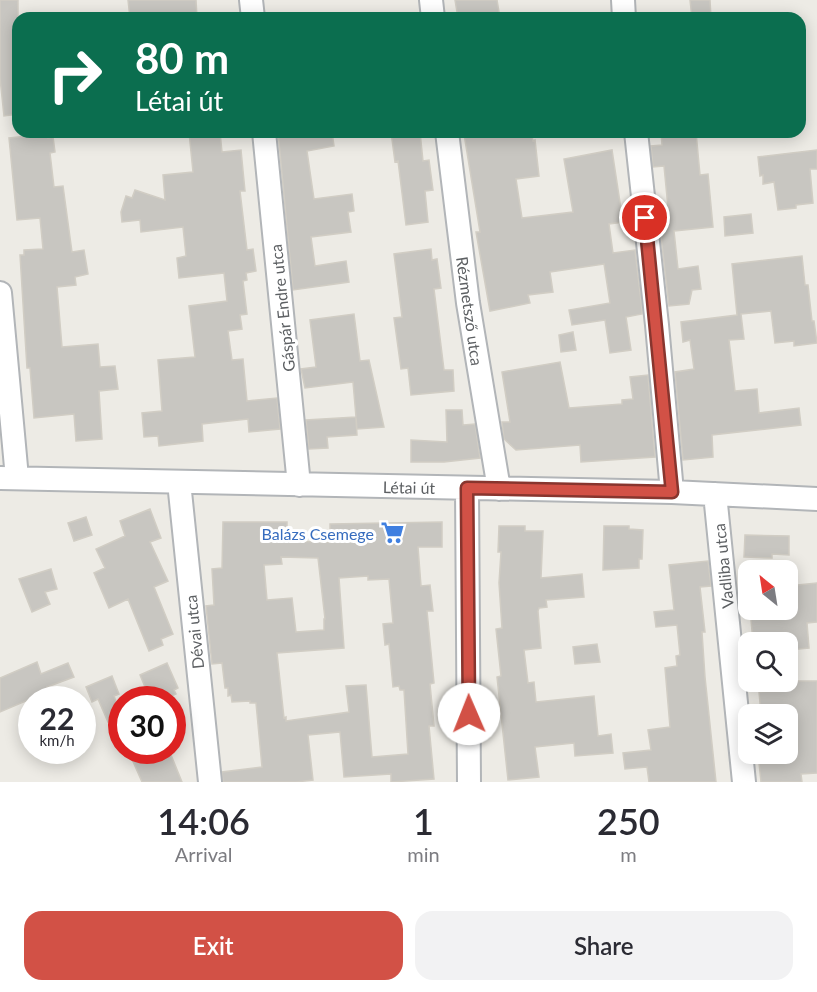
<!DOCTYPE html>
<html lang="en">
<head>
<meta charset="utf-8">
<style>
  :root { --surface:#fff; --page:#f2f2f3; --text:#2b2b33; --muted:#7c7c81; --accent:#d25146 }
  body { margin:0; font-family:Lato,sans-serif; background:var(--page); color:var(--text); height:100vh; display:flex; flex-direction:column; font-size:22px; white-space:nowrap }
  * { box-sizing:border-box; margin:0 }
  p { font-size:20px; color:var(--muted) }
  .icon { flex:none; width:33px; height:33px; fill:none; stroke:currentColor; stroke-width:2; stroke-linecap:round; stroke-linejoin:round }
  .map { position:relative; height:782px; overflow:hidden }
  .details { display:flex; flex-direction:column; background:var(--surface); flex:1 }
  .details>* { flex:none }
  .hud { position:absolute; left:12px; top:12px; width:794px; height:126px; border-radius:18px; box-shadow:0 3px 15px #0003; background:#0b6e4f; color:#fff; overflow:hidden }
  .needle { width:39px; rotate:330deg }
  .buttons { position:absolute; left:738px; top:560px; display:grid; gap:12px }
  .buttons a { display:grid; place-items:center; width:60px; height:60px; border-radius:12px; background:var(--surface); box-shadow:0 3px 15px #0003; font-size:30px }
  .speed { position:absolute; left:18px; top:686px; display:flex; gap:12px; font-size:30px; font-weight:700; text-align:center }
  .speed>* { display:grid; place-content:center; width:78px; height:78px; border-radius:50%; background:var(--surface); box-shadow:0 3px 15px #0003; line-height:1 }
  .speed small { font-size:15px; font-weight:400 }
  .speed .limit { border:9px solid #d22; background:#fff; color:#111 }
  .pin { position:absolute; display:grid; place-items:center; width:51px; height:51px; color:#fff; margin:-26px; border:3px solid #fff; border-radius:50%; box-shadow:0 2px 6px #0007 }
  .me { position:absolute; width:66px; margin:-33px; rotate:359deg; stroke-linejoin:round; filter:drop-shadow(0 0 4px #0008) }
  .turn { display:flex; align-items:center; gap:21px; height:126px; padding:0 24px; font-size:27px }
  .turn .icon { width:78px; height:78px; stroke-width:2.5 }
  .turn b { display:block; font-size:42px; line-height:51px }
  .eta { display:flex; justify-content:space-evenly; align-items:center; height:102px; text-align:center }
  .eta b { font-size:36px; font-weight:600; line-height:42px }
  .button { display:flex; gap:12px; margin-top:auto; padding:12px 24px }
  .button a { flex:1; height:69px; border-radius:18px; background:var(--accent); color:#fff; font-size:24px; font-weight:600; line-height:69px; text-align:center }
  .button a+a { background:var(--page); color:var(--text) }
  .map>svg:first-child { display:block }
</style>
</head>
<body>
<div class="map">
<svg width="817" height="782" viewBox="0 0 817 782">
  <rect width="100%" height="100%" fill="#edebe5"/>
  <path fill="#c8c6c1" stroke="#d1cdc4" stroke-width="1.5" fill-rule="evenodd" d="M 0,0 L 18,0 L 18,114 L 4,116 L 0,78 Z
    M 128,0 L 196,0 L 197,18 L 130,18 Z
    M 455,0 L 497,0 L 500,18 L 458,18 Z
    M 690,0 L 710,0 L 711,18 L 692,18 Z
    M 189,132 L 220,132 L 222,152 L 241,150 L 245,191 L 240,191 L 247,250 L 253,249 L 256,271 L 246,273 L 247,280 L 243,281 L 247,314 L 240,315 L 242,329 L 228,331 L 232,360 L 243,359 L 247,401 L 277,398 L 280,429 L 249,432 L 248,419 L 202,424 L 203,441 L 159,446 L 158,436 L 144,437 L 142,413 L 162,411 L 158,360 L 195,357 L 189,306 L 227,301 L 224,273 L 179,278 L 177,258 L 186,256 L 183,227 L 141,232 L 140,220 L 122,222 L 121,212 L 126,196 L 132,198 L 135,190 L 165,200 L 163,175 L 193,172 Z
    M 278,132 L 332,132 L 334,146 L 307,151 L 314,199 L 352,194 L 354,211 L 348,212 L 351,232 L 311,237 L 315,266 L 346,261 L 349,282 L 293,290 Z
    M 391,132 L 420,132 L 423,161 L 429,160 L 433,190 L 425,191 L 428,222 L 406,225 L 398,161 L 395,162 Z
    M 473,132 L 531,132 L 533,141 L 535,140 L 539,176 L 516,179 L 522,218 L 573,212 L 564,159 L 612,150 L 623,222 L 609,224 L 613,253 L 635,250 L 642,309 L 642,314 L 626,317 L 631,350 L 610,353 L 605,320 L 572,325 L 569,310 L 610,303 L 604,264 L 550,272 L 553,292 L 528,295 L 530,303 L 490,311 L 476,232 L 480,232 L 464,134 Z
    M 661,132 L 696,132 L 700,175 L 708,174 L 713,227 L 674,231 L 678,269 L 698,266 L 701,289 L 692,290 L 689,304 L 669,306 L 659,219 L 669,218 L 664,166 L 653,167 L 651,146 L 662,145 Z
    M 48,134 L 48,138 L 53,137 L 55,152 L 50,153 L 54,187 L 63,186 L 72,252 L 84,250 L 88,274 L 75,277 L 76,285 L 57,287 L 62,347 L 98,344 L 100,367 L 115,366 L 118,389 L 99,391 L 102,439 L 76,441 L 74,414 L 34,418 L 30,368 L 27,368 L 26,352 L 20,255 L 24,255 L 24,250 L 43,249 L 40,218 L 17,220 L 9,138 Z
    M 817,150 L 817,169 L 810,169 L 813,203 L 796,205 L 796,208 L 778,210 L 774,182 L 763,184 L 763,175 L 760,176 L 758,157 Z
    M 751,214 L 753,233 L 725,236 L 724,217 Z
    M 431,249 L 432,260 L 437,259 L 441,288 L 434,289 L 444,370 L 453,370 L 454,391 L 411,395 L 408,368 L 401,369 L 394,318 L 402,317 L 394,254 Z
    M 802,256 L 805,285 L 808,285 L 812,321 L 814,321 L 817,343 L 794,346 L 794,341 L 775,343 L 771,311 L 741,314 L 744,339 L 729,340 L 735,391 L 757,389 L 759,413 L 799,408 L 801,425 L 712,435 L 713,457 L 683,460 L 675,372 L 694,369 L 690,340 L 683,342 L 681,322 L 737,315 L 732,264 Z
    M 354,314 L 360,361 L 369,360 L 384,427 L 357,429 L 356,418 L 357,435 L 327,437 L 328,448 L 309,449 L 306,420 L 356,417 L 353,382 L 305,388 L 301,369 L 316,367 L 310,320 Z
    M 573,332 L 576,350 L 561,352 L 559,335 Z
    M 560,362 L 569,408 L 622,404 L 622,400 L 633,399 L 630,377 L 648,375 L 655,457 L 581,462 L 580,445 L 516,450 L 504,439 L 502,422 L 510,422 L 502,372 Z
    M 446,410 L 462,410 L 463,425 L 475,424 L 480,458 L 444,462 L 411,462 L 411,440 L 447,442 Z
    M 150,509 L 161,538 L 150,542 L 168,581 L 154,587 L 173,634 L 161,639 L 163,645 L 149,651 L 128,599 L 109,608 L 94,573 L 105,568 L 96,549 L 125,536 L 120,521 Z
    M 86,517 L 92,535 L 74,541 L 68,523 Z
    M 223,522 L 287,522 L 287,541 L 330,542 L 330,524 L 442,522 L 442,547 L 418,547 L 421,586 L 430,585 L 433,611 L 427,611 L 434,683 L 430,684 L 434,726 L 429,726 L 434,779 L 391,782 L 391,774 L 344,777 L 340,732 L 308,735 L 313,780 L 296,782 L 223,782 L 222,772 L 262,767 L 256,703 L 250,703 L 250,701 L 232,702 L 231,695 L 228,696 L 228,688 L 225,688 L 222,663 L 212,664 L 206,606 L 214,605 L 212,569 L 222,568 ZM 281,557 L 318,558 L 325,619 L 324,619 L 324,630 L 296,632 L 292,598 L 267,600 L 264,565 L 282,564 ZM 368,576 L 368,580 L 389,579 L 393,623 L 383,624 L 385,645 L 389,644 L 393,687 L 399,686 L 400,690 L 404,690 L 408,754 L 372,757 L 366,685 L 346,686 L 349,712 L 286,721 L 286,717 L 284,718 L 277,653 L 344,648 L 339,578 Z
    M 499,526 L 525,526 L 525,531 L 543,531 L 541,578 L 582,574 L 584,597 L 546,600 L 547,607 L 539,608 L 538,611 L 541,648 L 524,650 L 528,683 L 534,682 L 536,702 L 594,696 L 598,736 L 611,734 L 613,753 L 575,756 L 574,743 L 535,747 L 539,777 L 508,780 L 497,677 L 501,676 L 496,629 L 502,628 L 499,583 L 501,552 L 498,552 Z
    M 604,526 L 629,526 L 629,529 L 643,530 L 642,559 L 639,559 L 639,568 L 603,570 Z
    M 745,535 L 789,536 L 789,555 L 772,554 L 772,558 L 744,557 Z
    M 708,561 L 711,586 L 700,587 L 705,632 L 702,632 L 705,677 L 716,782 L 649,782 L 647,767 L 625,769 L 623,753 L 651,750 L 648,730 L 670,727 L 665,668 L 677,666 L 676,656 L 680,655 L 677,625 L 656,627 L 654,612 L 674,610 L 669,565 Z
    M 51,569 L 57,589 L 45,592 L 50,604 L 32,612 L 19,579 Z
    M 817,583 L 817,622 L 807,623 L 809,648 L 788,650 L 788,642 L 753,642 L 750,609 L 788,609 L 788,586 Z
    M 597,644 L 600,662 L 575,664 L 573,647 Z
    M 37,662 L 41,674 L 68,663 L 74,677 L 47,687 L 49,691 L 0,712 L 0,678 Z
    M 167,663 L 178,688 L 174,690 L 176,694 L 165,699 L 150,699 L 140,675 Z
    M 112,676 L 119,694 L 114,696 L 122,717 L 108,722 L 98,699 L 92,702 L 86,687 Z
    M 779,681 L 817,681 L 817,773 L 801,774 L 802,782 L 761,782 L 758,753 L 788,753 L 788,714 L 761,714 L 759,692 L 780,690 Z
    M 128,750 L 169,750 L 182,782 L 142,782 Z"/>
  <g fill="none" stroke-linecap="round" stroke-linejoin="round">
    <defs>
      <path id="minor" d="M 251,0 L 253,18
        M 431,0 L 433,18
        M 623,0 L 624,18
        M 264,132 L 299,485
        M 447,132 L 468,303 L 499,489
        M 636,132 L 657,325 L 672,492
        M 0,293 L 17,478
        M 0,478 L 672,492 L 817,499
        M 179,482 L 210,782
        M 467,488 L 469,782
        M 715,494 L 744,782"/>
    </defs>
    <use href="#minor" stroke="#b2b5b8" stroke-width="26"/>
    <use href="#minor" stroke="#fff" stroke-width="22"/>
  </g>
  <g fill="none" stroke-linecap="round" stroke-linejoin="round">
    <defs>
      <path id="route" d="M 469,714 L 467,488 L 672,492 L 645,218"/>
    </defs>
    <use href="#route" stroke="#88352e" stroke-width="15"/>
    <use href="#route" stroke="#d25146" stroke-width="10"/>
  </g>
  <defs>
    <symbol id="supermarket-bare" viewBox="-9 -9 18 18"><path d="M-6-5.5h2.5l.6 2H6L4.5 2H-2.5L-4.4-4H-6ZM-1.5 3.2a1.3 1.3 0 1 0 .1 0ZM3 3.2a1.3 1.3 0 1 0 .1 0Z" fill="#3f7fe0" stroke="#fff" stroke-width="2.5" paint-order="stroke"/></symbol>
  </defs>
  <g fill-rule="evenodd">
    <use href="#supermarket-bare" x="376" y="516" width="33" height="33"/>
  </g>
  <g text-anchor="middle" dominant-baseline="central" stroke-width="6" stroke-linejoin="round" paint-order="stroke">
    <g font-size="16" fill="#5d6063" stroke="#fff">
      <text transform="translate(282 308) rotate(-96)">Gáspár Endre utca</text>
      <text transform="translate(470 311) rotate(82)">Rézmetsző utca</text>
      <text transform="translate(409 487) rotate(1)">Létai út</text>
      <text transform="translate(723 566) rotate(-96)">Vadliba utca</text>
      <text transform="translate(194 632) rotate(-96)">Dévai utca</text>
    </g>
    <g font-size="16" fill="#366cbe" stroke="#fff" text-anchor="end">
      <text x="374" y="533">Balázs Csemege</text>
    </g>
  </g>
</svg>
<div class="buttons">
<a><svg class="needle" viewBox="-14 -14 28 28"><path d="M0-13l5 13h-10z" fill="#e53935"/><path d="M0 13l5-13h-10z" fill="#7c7c81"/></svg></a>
<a><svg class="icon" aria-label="search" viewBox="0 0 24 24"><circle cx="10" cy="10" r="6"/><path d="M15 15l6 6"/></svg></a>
<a><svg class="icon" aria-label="layers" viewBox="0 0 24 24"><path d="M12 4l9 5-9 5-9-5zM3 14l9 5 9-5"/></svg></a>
</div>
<div class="speed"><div>22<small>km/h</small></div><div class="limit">30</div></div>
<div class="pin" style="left:645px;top:218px;background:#d93025"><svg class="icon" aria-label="arrive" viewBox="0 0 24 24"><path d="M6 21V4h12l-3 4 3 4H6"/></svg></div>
<svg class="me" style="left:469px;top:714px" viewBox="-20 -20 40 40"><circle r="19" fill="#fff"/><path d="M0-13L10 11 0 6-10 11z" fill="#d25146"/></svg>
<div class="hud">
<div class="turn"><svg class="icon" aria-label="right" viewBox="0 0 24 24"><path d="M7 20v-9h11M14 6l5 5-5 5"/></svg><div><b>80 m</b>Létai út</div></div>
</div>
</div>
<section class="details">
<div class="eta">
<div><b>14:06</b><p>Arrival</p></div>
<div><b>1</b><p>min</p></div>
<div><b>250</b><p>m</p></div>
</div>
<div class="button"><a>Exit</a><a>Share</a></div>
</section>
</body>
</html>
